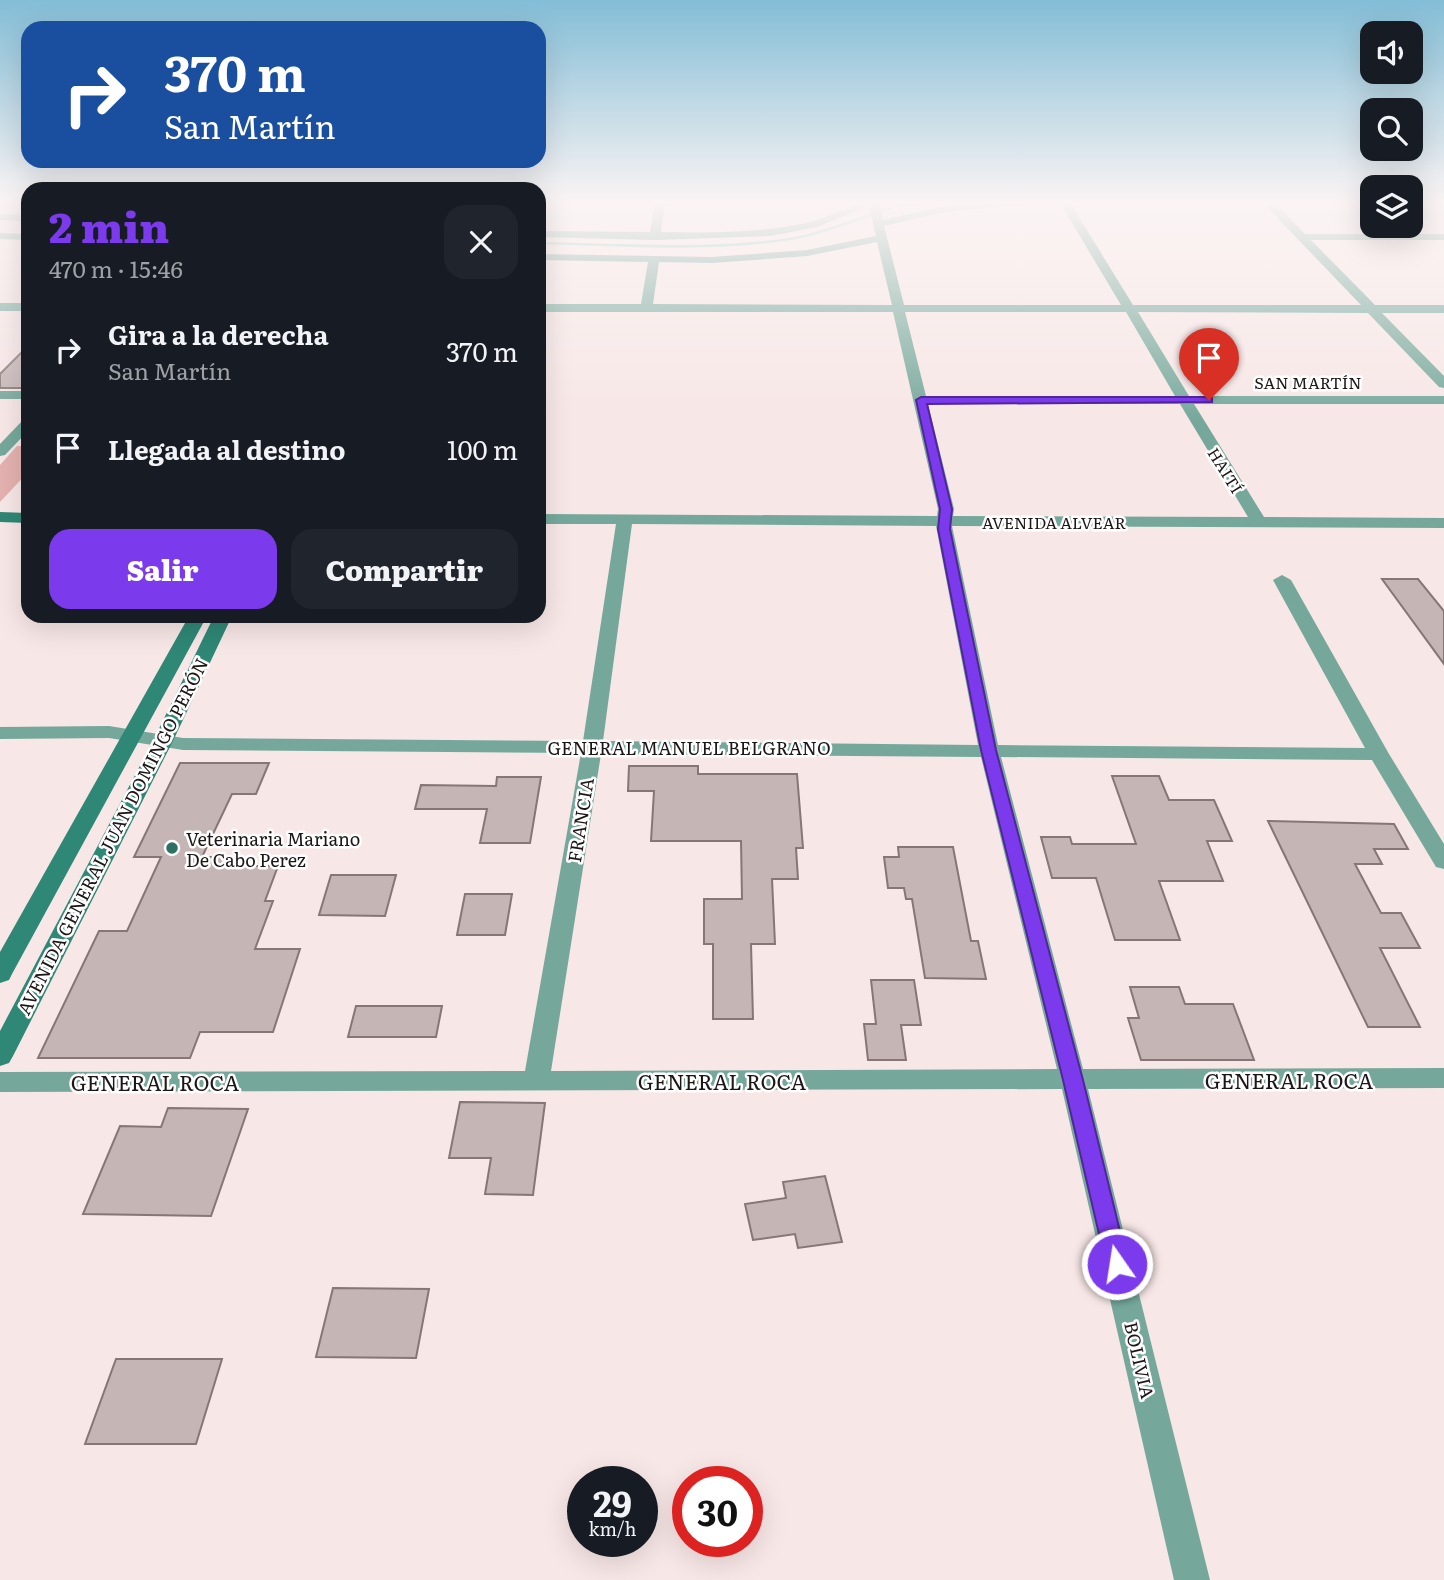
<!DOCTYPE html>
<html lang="es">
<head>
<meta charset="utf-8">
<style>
  :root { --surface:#171b24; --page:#20242c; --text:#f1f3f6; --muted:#9ea1a6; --accent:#7c3aed }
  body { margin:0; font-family:Literata,serif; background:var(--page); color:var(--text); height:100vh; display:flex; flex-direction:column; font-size:26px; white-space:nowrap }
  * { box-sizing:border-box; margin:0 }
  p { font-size:23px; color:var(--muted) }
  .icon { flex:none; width:38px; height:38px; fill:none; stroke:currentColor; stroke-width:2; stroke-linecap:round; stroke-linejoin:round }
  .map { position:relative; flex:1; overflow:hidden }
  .sheet { position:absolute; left:21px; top:182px; width:525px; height:441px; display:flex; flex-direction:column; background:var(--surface); border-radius:21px; box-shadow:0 7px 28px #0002 }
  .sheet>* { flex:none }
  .top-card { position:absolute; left:21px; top:21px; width:525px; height:147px; border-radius:21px; box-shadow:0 7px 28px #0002; background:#1a4fa0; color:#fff; overflow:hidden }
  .controls { position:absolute; left:1360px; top:21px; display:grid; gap:14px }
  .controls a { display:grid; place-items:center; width:63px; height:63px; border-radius:14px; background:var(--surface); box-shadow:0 7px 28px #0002; font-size:35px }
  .speed { position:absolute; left:567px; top:1466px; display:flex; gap:14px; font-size:35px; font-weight:700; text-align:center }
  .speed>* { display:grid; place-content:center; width:91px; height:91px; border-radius:50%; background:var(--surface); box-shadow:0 7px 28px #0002; line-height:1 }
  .speed small { font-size:18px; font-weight:400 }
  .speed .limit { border:10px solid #d22; background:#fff; color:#111 }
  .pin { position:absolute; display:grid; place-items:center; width:60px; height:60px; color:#fff; margin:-72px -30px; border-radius:50% 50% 50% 0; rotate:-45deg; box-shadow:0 0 7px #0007 }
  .pin .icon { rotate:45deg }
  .me { position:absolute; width:77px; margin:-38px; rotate:347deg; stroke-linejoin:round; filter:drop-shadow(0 0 5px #0008) }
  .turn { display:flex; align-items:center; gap:24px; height:147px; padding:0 28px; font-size:32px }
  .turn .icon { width:91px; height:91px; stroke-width:2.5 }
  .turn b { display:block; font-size:49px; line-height:60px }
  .round { display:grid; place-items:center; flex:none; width:74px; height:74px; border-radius:21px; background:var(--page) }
  .overview { display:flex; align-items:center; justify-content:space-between; height:119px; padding:0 28px }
  h1 { font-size:42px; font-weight:800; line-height:52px; color:var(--accent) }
  .action { display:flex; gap:14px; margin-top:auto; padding:14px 28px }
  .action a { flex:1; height:80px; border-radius:21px; background:var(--accent); color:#fff; font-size:28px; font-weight:800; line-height:80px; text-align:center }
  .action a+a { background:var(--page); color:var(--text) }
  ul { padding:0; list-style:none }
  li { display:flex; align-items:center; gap:21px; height:98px; padding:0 28px }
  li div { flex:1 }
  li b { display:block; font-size:26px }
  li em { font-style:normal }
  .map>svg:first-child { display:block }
</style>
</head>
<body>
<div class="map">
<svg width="1444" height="1580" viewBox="0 0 1444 1580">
  <rect width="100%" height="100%" fill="#f7e7e6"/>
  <path fill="#e4b2b0" d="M 17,446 L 28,446 L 28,472 L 0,502 L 0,465 Z"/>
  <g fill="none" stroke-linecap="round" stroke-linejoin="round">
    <path fill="#8bcbbb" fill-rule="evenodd" d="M 917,201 L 924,201 C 911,206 896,207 883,212 C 852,222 823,235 791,240 C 711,253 620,246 539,244 L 539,242 C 622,243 707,250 789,238 C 833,231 873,208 917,201 Z"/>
  </g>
  <path fill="#c5b5b5" stroke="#857776" stroke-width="2" d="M 28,346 L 28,388 L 0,388 L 0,374 Z
    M 1382,579 L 1418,579 L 1444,611 L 1444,664 Z
    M 180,763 L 269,763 L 256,794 L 232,794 L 202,857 L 228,857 L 224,866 L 278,866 L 265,901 L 273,901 L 255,949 L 300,949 L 273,1032 L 200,1032 L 190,1058 L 38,1058 L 99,931 L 127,931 L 161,857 L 134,857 Z
    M 629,766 L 698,766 L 698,774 L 797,774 L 803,848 L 796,848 L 798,879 L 772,879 L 775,944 L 751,944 L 753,1019 L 713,1019 L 713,944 L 704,944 L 704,899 L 742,899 L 741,841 L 651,841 L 654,791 L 628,791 Z
    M 1112,776 L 1159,776 L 1169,800 L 1214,800 L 1232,841 L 1207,841 L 1223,881 L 1159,881 L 1180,940 L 1115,940 L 1096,878 L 1052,878 L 1041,837 L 1070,837 L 1072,844 L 1136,844 Z
    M 497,777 L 541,777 L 530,843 L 480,843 L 487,809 L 415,809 L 421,785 L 496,786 Z
    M 1268,821 L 1394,824 L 1408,849 L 1374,849 L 1382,864 L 1355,864 L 1381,913 L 1401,913 L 1420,948 L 1380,948 L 1420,1027 L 1368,1027 Z
    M 898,847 L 953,847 L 971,941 L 978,941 L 986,979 L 925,978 L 912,899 L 906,899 L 904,888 L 888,888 L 884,857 L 899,857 Z
    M 331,875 L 396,875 L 385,916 L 319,915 Z
    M 465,894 L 512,894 L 505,935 L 457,935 Z
    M 871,980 L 914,980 L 921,1025 L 901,1025 L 906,1060 L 868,1060 L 864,1024 L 876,1024 Z
    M 1130,987 L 1179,987 L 1185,1004 L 1233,1004 L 1254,1060 L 1141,1060 L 1128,1018 L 1139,1018 Z
    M 356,1006 L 442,1006 L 436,1037 L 348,1037 Z
    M 460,1102 L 545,1103 L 533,1195 L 485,1194 L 491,1158 L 449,1158 Z
    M 168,1108 L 248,1109 L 211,1216 L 83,1214 L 120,1126 L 161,1127 Z
    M 825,1176 L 842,1242 L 798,1248 L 795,1234 L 753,1240 L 745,1204 L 786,1198 L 783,1182 Z
    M 333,1288 L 429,1289 L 416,1358 L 316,1357 Z
    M 116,1359 L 222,1359 L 196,1444 L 85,1444 Z"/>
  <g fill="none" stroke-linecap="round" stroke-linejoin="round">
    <path fill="#75a89b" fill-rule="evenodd" d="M 655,201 L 665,201 L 661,232 C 710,233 758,233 806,223 C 831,218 852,201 878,201 L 883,220 L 944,206 L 1034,201 L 1029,204 L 944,212 L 884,226 L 904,305 L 1121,305 L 1059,201 L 1069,201 L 1133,305 L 1361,305 L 1265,205 L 1266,201 L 1273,201 L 1305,234 L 1444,234 L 1444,240 L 1311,240 L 1375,305 L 1444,305 L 1444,313 L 1382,313 L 1444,376 L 1444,388 L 1439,387 L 1368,313 L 1138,312 L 1189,396 L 1444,396 L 1444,404 L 1194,404 L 1264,517 L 1444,518 L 1444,528 L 952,526 L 998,745 L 1365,748 L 1273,580 L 1282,575 L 1291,580 L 1389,754 L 1444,844 L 1444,869 L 1436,867 L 1372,760 L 1001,757 L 1083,1069 L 1444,1068 L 1444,1088 L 1088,1089 L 1210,1580 L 1174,1580 L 1062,1089 L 0,1092 L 0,1072 L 525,1071 L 581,753 L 183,750 L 109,738 L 0,739 L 0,727 L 109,726 L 183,738 L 583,741 L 616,524 L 539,524 L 539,514 L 937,516 L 938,509 L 893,312 L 539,312 L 539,304 L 641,304 L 648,262 L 539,260 L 539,254 L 712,257 L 807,250 L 876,236 L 869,206 L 817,227 L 770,236 L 655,240 L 539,237 L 539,231 L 650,232 ZM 877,242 L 892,305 L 653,304 L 659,262 L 712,263 L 807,256 ZM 905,312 L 1126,312 L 1175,396 L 926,396 ZM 928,404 L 1180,404 L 1248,517 L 953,516 L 954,509 ZM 632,524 L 936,526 L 978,745 L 603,741 ZM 601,754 L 981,757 L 1057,1069 L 551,1071 Z
      M 0,214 L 28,215 L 28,221 L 0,220 Z
      M 0,233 L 28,234 L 28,240 L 0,239 Z
      M 0,303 L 28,303 L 28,311 L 0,311 Z
      M 0,391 L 28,391 L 28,399 L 0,399 Z
      M 28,419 L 28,431 L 5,455 L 0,456 L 0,444 L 23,420 Z"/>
    <path fill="#2f8775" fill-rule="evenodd" d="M 0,512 L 28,513 L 28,523 L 0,522 Z
      M 189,616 L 207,616 L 12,974 L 9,980 L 0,983 L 0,952 Z
      M 214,616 L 232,616 L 173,741 L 13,1056 L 9,1063 L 0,1066 L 0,1031 L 153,741 Z"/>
  </g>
  <linearGradient id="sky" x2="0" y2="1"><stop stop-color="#83bdd6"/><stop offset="0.48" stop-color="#fbf4f4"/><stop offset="1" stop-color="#fbf4f4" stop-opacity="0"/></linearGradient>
  <rect width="1444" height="422" fill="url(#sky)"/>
  <path fill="#7c3aed" stroke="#51269a" stroke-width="2" d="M 1209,397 L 1212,398 L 1212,402 L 927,404 L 952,509 L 950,529 L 996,750 L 1083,1080 L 1128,1264 L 1125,1271 L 1117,1274 L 1109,1271 L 1106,1264 L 1063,1080 L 981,750 L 938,529 L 940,509 L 916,400 L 921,397 Z"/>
  <circle fill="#2d7163" stroke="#fff" stroke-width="2.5" cx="172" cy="848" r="7"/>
  <g text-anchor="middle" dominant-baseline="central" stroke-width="5" stroke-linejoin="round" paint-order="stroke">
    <g font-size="16" fill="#1c1616" stroke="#fff">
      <text x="1308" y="382">SAN MARTÍN</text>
      <text transform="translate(1226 470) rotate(58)">HAITÍ</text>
      <text x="1054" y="522">AVENIDA ALVEAR</text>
    </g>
    <g font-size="18" fill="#1c1616" stroke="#fff">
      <text x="689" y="747">GENERAL MANUEL BELGRANO</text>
      <text transform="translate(580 820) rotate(-81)">FRANCIA</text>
      <text transform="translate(112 836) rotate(-63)">AVENIDA GENERAL JUAN DOMINGO PERÓN</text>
      <text transform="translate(1140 1360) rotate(77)">BOLIVIA</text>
    </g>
    <g font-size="18" fill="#1c1616" stroke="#fff" text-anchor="start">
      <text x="186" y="838">Veterinaria Mariano<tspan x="186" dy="21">De Cabo Perez</tspan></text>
    </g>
    <g font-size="21" fill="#1c1616" stroke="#fff">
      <text x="1289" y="1079">GENERAL ROCA</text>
      <text x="722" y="1080">GENERAL ROCA</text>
      <text x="155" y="1081">GENERAL ROCA</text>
    </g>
  </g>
</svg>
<div class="controls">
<a><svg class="icon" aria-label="sound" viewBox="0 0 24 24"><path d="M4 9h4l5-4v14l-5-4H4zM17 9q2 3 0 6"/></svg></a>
<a><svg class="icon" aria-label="search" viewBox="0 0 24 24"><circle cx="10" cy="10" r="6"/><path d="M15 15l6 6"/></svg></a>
<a><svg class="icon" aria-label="layers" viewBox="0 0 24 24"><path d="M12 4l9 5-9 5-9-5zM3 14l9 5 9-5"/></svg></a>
</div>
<div class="speed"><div>29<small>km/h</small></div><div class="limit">30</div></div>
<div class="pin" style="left:1209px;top:400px;background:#d93025"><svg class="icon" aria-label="arrive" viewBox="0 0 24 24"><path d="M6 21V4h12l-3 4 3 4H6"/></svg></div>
<svg class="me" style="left:1117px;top:1264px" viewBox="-20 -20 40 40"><circle r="17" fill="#7c3aed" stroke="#fff" stroke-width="3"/><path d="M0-11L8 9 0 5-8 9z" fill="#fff"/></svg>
<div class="top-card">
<div class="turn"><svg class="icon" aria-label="right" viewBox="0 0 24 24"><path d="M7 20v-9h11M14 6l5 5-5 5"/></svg><div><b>370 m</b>San Martín</div></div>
</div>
<section class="sheet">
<div class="overview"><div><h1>2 min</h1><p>470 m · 15:46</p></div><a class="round"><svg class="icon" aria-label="close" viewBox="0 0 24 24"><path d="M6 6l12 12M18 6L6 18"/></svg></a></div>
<ul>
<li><svg class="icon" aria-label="right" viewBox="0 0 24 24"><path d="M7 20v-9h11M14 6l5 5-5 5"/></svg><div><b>Gira a la derecha</b><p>San Martín</p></div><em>370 m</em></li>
<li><svg class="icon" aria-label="arrive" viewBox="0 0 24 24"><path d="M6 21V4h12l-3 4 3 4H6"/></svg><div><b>Llegada al destino</b></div><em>100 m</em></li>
</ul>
<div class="action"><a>Salir</a><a>Compartir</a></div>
</section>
</div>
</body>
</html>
